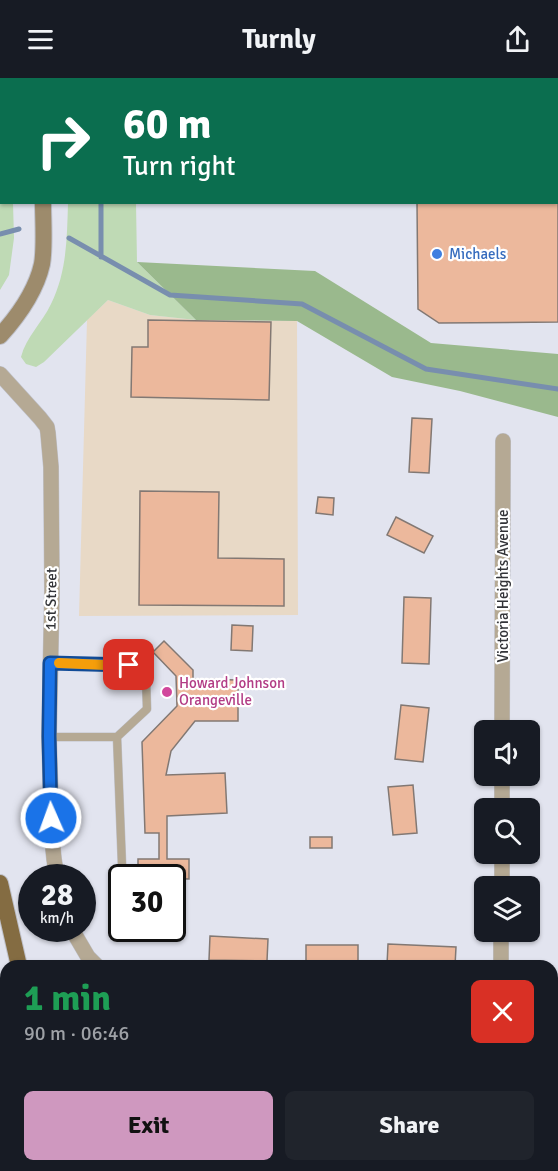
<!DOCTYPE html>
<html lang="en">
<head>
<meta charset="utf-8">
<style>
  :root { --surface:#171b24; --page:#20242c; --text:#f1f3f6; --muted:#9ea1a6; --accent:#cf98bf }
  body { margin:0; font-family:Signika,sans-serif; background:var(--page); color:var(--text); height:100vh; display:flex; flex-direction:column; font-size:22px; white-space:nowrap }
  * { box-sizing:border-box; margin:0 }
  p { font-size:20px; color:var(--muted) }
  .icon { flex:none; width:33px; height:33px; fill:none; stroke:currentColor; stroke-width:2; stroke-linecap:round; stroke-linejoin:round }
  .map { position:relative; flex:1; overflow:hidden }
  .drawer { position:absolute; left:0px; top:882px; width:558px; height:212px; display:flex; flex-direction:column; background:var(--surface); border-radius:18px 18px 0 0; box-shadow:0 2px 4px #0004 }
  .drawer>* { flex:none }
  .top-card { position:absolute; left:0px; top:0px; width:558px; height:126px; box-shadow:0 2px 4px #0004; background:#0b6e4f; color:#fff; overflow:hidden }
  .tools { position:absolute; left:474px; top:642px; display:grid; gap:12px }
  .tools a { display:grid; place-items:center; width:66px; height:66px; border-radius:9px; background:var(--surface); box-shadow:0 2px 4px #0004; font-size:30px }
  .speed { position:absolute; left:18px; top:786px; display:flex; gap:12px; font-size:30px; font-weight:700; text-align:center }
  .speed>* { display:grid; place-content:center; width:78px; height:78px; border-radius:50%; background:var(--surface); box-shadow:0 2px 4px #0004; line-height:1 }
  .speed small { font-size:15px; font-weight:400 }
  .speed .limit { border:3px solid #111; border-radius:9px; background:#fff; color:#111 }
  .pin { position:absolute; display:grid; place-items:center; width:51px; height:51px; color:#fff; margin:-26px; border-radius:12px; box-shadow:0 3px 9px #0006 }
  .me { position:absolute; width:66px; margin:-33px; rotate:358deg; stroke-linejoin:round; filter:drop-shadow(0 0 4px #0008) }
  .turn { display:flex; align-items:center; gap:21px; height:126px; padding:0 24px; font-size:27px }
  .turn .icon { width:78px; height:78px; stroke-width:2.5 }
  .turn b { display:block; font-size:42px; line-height:51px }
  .round { display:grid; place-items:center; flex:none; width:63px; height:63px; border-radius:9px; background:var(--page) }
  .head { display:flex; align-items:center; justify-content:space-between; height:102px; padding:0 24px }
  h1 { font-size:36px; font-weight:700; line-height:45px; color:#1e9e55 }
  .button { display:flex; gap:12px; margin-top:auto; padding:12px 24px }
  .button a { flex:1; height:69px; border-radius:9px; background:var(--accent); color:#111; font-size:24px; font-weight:700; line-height:69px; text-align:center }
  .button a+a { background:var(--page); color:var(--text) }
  header { display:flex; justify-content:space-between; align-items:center; height:78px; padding:0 24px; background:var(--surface); font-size:27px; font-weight:700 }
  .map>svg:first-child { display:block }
</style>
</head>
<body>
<header><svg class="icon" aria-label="menu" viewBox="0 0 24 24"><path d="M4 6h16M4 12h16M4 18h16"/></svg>Turnly<svg class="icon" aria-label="share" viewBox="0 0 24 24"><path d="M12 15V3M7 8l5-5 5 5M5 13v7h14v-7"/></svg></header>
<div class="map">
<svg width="558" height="1093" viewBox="0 0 558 1093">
  <rect width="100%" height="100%" fill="#e2e4ef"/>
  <path fill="#e8d9c6" d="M 108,222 L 150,237 L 196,242 L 297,243 L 298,537 L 79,538 L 87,242 Z"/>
  <path fill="#bfdab5" d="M 1,19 L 2,124 L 13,125 L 14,160 L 9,197 L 0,212 L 0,21 Z
    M 68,125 L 136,125 L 137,184 L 196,242 L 150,237 L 108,222 L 44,284 L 36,289 L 26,286 L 21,279 C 26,259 42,245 51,226 C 67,194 67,159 68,125 Z"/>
  <path fill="#9ab98d" d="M 137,184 L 315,193 L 431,265 L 558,276 L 558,339 L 460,313 L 392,299 L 297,243 L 196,242 Z"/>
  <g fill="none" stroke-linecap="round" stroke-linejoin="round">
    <path stroke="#788eae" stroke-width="5" d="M 100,0 L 100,2
      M 101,124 L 101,179
      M 0,156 L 19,151
      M 69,160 L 170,217 L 302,226 L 426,291 L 558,311"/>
  </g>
  <path fill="#ecb89c" stroke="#827873" stroke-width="1.5" d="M 416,0 L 558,0 L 558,244 L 439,245 L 418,231 L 417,124 L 556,124 L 556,2 L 416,2 Z
    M 148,242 L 271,244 L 269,322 L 131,319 L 132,269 L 148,269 Z
    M 412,340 L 432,341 L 429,395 L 409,394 Z
    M 140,413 L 219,414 L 218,480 L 284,481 L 284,528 L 139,527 Z
    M 318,419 L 334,420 L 333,437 L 316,435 Z
    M 396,439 L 433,458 L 424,475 L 387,457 Z
    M 404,519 L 431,520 L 429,586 L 402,585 Z
    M 232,547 L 253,548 L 252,573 L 231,572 Z
    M 164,563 L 193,592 L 193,601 L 238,602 L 238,643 L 195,643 L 171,673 L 166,697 L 225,695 L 227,735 L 167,738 L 167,781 L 189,781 L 189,801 L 138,800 L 138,781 L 159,781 L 159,755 L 145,755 L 142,664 L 177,628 L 176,598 L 153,574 Z
    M 401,627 L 429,630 L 423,684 L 395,681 Z
    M 413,707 L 417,755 L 393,757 L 388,709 Z
    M 310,759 L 332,759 L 332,770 L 310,770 Z
    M 172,827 L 179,827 L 179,857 L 148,857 L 148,850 L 172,850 Z
    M 210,858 L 268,861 L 267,883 L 209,882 Z
    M 388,866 L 456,869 L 455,888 L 387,887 Z
    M 306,867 L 358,867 L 358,888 L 306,888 Z
    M 552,1049 L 558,1049 L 558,1071 L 552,1071 Z"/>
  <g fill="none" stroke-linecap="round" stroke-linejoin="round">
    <defs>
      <path id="service" d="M 50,585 L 129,587 L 146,600 L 147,631 L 117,659 L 122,787
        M 49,659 L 117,659"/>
      <path id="minor" d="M 0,296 L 40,340 L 47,349 L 48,355 L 51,389 L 52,512 L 49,659 L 52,761 L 54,781 L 57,800
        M 502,652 L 503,363
        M 502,730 L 502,698
        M 502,808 L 502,776
        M 71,850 L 88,879 L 97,888
        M 501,888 L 501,854
        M 552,962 L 558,962"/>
      <path id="secondary" d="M 44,2 L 44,0
        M 0,258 C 19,237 36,213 42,186 C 45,169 43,142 43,124"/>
      <path id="trunk" d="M 0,805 L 19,888
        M 53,1088 L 53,1093"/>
    </defs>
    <use href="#service" stroke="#bfc1ca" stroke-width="9"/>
    <use href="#minor" stroke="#bfc1ca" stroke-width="16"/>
    <use href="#secondary" stroke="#bfc1ca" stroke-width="18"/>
    <use href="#trunk" stroke="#bfc1ca" stroke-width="18"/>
    <use href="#service" stroke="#b5a994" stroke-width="8"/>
    <use href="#minor" stroke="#b5a994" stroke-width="15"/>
    <use href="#secondary" stroke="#9d8b6c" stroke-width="16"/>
    <use href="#trunk" stroke="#846c42" stroke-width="16"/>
  </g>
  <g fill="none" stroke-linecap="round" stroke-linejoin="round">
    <defs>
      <path id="route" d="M 51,740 L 49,658 L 50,585 L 129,587"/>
    </defs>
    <use href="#route" stroke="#114b97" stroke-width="15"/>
    <use href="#route" stroke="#1a73e8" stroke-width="10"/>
    <path stroke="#f59e0b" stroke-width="10" d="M 59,585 L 106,587"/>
  </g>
  <circle fill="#3f7fe0" stroke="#fff" stroke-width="2" cx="437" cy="176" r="6"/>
  <circle fill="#d1479c" stroke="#fff" stroke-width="2" cx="167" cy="614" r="6"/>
  <g text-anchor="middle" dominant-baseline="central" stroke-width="4.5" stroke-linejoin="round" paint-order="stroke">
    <g font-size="15" fill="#366cbe" stroke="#fff" text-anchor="start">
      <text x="449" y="176">Michaels</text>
    </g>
    <g font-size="15" fill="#333438" stroke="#fff">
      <text transform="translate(503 508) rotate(-90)">Victoria Heights Avenue</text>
      <text transform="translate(51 521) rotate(-89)">1st Street</text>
    </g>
    <g font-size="15" fill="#b23c85" stroke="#fff" text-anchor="start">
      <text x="179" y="605">Howard Johnson<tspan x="179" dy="17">Orangeville</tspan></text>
    </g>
  </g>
</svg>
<div class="tools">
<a><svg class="icon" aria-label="sound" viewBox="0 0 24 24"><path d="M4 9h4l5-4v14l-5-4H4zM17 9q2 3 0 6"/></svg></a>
<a><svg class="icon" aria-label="search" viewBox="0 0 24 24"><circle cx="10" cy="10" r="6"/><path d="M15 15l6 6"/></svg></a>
<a><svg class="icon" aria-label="layers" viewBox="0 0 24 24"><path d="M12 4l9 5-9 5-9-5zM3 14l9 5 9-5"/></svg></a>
</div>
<div class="speed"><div>28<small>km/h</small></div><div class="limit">30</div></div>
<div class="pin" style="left:129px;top:587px;background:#d93025"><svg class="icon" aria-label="arrive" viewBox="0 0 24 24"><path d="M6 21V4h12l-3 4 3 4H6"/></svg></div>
<svg class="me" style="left:51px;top:740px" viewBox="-20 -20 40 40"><circle r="17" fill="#1a73e8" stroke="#fff" stroke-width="3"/><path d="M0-11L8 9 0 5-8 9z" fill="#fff"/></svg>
<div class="top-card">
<div class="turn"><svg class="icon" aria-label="right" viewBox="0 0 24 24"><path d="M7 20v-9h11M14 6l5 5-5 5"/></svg><div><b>60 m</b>Turn right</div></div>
</div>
<section class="drawer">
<div class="head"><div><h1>1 min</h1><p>90 m · 06:46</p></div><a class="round" style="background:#d93025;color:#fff"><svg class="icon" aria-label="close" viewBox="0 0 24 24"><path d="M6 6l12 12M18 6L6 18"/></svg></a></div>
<div class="button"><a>Exit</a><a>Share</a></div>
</section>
</div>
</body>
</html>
